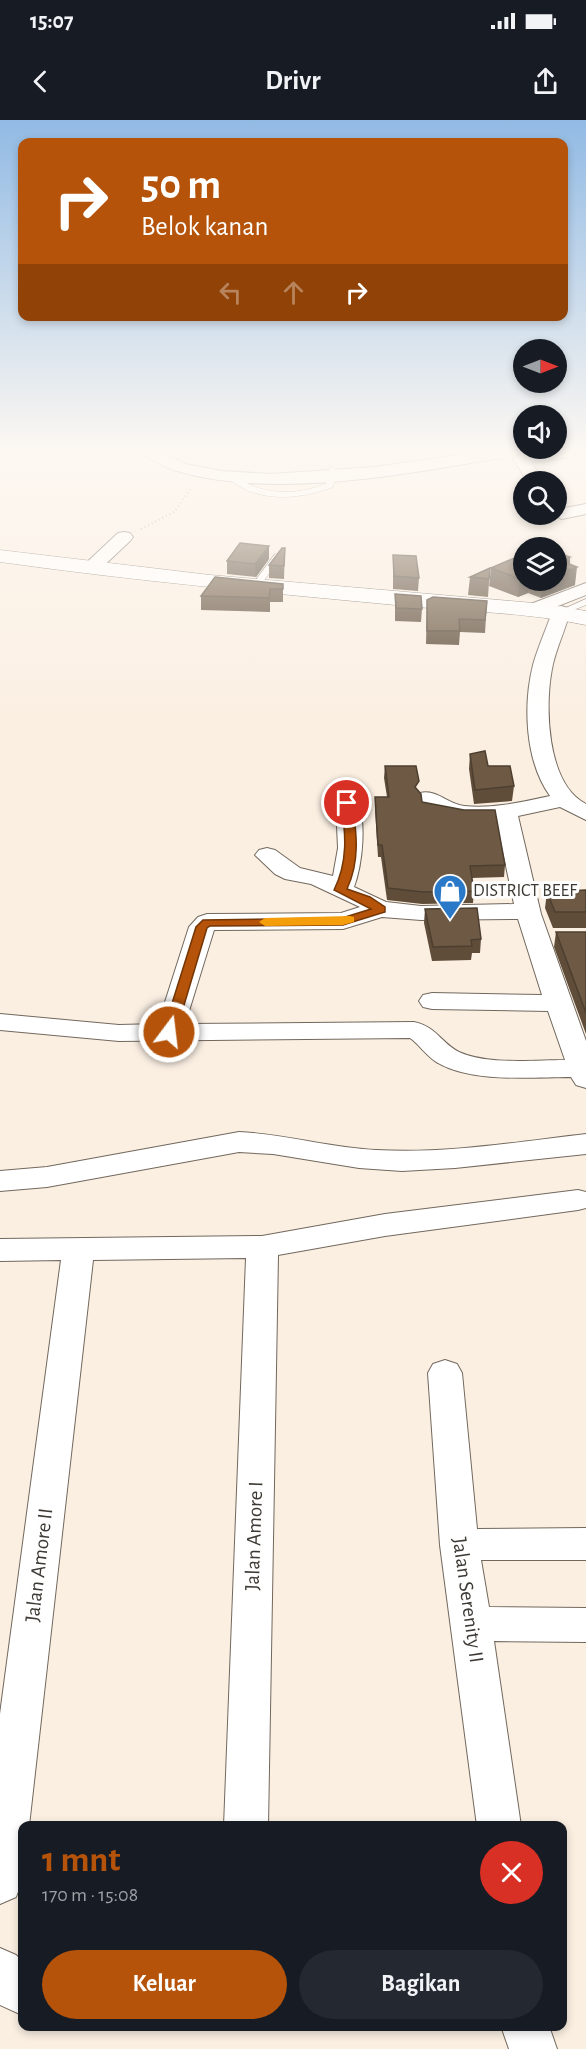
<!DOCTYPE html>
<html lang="id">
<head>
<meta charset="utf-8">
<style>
  :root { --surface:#171b24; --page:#242831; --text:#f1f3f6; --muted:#9ea1a6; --accent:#b45309 }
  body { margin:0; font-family:"Alegreya Sans",sans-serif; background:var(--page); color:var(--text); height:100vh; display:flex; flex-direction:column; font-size:22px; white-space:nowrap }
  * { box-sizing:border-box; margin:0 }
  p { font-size:20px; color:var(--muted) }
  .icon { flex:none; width:33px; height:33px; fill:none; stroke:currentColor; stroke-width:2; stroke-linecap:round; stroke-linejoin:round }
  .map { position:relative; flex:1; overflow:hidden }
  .sheet { position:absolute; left:18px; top:1701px; width:549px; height:210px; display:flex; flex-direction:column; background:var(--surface); border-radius:12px; box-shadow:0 3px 9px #0003 }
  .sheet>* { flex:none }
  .guide { position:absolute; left:18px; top:18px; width:550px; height:183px; border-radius:12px; box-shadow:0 3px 9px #0003; background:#b45309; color:#fff; overflow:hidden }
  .needle { width:39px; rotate:90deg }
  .tools { position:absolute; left:513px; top:219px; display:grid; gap:12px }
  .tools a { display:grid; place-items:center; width:54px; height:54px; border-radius:50%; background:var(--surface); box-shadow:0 3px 9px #0003; font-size:30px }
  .pin { position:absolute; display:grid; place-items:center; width:51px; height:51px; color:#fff; margin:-26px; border:3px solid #fff; border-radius:50%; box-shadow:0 2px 6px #0007 }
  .me { position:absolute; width:66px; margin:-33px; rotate:15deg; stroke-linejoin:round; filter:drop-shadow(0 0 4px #0008) }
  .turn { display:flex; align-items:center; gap:21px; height:126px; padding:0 24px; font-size:27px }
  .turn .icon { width:78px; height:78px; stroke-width:2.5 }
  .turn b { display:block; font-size:42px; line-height:51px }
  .lanes { display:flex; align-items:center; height:57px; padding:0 24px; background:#0003; justify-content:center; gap:30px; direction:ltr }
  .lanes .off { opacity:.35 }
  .round { display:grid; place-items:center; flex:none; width:63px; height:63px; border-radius:32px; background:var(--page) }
  .headline { display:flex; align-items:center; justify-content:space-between; height:102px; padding:0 24px }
  h1 { font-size:36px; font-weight:600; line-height:45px; color:var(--accent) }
  .action { display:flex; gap:12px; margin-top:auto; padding:12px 24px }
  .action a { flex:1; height:69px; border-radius:36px; background:var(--accent); color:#fff; font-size:24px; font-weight:600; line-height:69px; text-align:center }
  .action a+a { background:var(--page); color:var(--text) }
  .status { display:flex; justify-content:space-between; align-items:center; height:42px; padding:0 30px; background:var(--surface); direction:ltr }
  .status svg { height:16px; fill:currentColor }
  header { display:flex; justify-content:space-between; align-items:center; height:78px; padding:0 24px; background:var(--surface); font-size:27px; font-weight:600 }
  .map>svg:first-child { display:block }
</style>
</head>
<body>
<div class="status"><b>15:07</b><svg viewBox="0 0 49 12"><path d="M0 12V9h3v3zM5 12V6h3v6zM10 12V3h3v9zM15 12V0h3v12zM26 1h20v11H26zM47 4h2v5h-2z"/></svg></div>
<header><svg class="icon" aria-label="back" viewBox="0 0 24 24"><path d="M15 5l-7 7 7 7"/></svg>Drivr<svg class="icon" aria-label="share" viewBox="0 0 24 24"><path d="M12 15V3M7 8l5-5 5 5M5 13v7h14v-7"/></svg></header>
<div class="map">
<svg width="586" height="1929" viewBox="0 0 586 1929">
  <rect width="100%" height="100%" fill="#fbefe2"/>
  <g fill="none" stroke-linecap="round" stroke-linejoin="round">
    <defs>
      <path id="service" d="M 330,347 L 337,349 L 333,367 C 299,380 253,384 225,355 L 232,353 C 259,376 294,376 326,364 Z
        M 275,434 L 282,436 L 260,466 L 254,466 L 253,464 Z
        M 586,479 L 586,485 L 561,495 L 557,492 Z"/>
      <path id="minor" d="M 142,332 L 162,332 L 185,344 L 222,351 L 270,354 L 375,347 L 479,332 L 513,332 L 505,337 C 407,354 274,380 177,351 C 166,348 155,341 144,335 Z
        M 539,332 L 578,332 L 570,337 L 531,342 L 544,362 L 528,362 L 513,339 L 515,336 Z
        M 586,384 L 586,394 L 562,399 L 551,394 L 556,394 L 556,385 L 565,388 Z
        M 124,412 L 130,413 L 133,417 L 130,421 L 97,452 L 85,452 L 82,448 L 85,444 L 118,413 Z
        M 586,463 L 586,475 L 535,495 L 528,493 L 526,489 L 528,485 Z
        M 561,486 L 568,488 L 570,492 C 565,510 557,527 553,544 C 544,583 546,664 586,684 L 586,700 L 560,687 L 518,696 L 541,794 L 586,921 L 586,968 L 576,965 L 571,957 C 532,957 472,963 438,943 C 427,937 420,925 410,918 L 119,921 L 0,910 L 0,894 L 119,905 L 158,904 L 189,807 L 198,797 L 207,794 L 341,793 L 360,787 L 311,764 L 285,759 L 275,754 L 255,735 L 259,730 L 267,728 L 275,730 L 300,748 L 333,756 L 338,728 L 336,683 L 339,678 L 347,676 L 355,678 C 368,697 362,746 354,767 L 386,782 L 421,786 L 514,784 L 496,699 C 470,701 433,702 417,678 L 420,673 C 437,669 447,684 464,686 C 493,689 522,682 550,676 C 525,641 523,585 533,545 C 538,527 546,510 552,492 L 554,488 ZM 382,797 L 421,800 L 518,799 L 542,875 L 432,873 L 423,875 L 419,881 L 423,887 L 432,889 L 548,891 L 565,940 C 534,940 487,945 459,932 C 441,923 437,907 414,902 L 185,904 L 214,810 L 343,809 Z
        M 239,1012 C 285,1014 330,1028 376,1030 C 446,1034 516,1022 586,1014 L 586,1034 L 455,1048 L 402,1051 L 359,1048 L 273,1034 L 239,1032 L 47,1067 L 0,1071 L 0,1051 L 47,1047 Z
        M 578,1070 L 586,1072 L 586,1088 L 578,1090 L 385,1116 L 278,1135 L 268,1706 L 224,1706 L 246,1138 L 93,1140 L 29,1706 L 22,1706 L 22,1761 L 16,1777 L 0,1784 L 0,1594 L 61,1140 L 0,1141 L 0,1119 L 262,1116 L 385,1094 Z
        M 445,1240 L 457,1244 L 462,1253 L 477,1409 L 586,1408 L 586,1440 L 481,1440 L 489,1487 L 586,1488 L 586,1522 L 494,1521 L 521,1706 L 477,1706 L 440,1425 L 428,1253 L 433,1244 Z
        M 0,1828 L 16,1835 L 22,1841 L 22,1895 L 0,1885 Z
        M 501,1906 L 549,1906 L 557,1929 L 509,1929 Z"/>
      <path id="tertiary" d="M 0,430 L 210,455 L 545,484 L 586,491 L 586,505 C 526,492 466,492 406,486 C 270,473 135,461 0,442 Z"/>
    </defs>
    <use href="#service" stroke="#72685d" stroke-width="1"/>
    <use href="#minor" stroke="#72685d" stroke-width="2"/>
    <use href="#tertiary" stroke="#72685d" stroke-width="1"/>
    <path stroke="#a59c93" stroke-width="2" stroke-dasharray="1 3" stroke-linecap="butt" d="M 291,332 L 294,341
      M 141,409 L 174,392 L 191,368"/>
    <use href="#service" fill="#fff" fill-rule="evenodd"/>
    <use href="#minor" fill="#fff" fill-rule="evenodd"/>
    <use href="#tertiary" fill="#fff" fill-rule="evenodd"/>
  </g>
  <path fill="#5f4d3a" d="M 285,428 L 284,459 L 269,458 L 269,445 Z
    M 393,435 L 419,458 L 418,471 L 393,469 Z
    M 570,437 L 570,444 L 575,465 L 541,478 L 528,473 L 518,477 L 489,466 L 491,448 L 524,460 L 556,460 Z
    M 269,439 L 256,457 L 227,454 L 227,441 Z
    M 490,448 L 488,477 L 468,475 L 470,457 Z
    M 283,464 L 283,482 L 270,482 L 270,492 L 201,490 L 201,476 Z
    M 395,474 L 422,489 L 421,502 L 395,501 Z
    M 427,480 L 487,481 L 485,513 L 460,512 L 459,525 L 426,524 Z
    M 470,634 L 488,646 L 514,666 L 512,681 L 474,684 L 469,649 Z
    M 385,646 L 418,670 L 422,682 L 505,745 L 504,757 L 472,758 L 474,771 L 473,783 L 422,784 L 387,780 L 381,737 L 378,737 L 375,689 L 375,677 L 387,677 L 384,658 Z
    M 586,770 L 586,808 L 553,808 L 545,788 L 547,772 Z
    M 425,789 L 481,819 L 480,833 L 472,833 L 471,840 L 432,841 L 424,803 Z
    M 556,812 L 586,812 L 586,914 L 554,827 Z"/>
  <path fill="#4d3f30" d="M 269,426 L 269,439 L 256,457 L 255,444 Z
    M 570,437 L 569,450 L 577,447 L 575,465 L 541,478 L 542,460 L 556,460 L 556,454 L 561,441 Z
    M 524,457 L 524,460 L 529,460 L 528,473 L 518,477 L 520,459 Z"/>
  <path fill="#6e5a44" stroke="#4d3f30" stroke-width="1.5" d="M 240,423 L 269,426 L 255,444 L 227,441 Z
    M 282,428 L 285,428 L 284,446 L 269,445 Z
    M 556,432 L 570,437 L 561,441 L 577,447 L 556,454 Z
    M 524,434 L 524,457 L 520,459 L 491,448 Z
    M 393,435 L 416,436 L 419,458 L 394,456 Z
    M 490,448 L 489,459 L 470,457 Z
    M 215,457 L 283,464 L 283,469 L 270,469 L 269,478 L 201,476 Z
    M 395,474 L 421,476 L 422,489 L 396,488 Z
    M 433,477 L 487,481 L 485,500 L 459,499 L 460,511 L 427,511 L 427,480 Z
    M 485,631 L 488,646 L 510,646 L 514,666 L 475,670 L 470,634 Z
    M 385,646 L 416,646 L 419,661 L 415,667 L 421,674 L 422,682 L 464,690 L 495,690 L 505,745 L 470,746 L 474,771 L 423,772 L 388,768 L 382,725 L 378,725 L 375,677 L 389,677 Z
    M 586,770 L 586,792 L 555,792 L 547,772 Z
    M 477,788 L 481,819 L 471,820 L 472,826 L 433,827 L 425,789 Z
    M 556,812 L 586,812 L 586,893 Z"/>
  <linearGradient id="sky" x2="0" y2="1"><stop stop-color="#91bae4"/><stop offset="0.55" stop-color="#fdf8f2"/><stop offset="1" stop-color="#fdf8f2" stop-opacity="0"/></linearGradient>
  <rect width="586" height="602" fill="url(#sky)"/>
  <path fill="#b45309" stroke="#753606" stroke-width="1.5" d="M 347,680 L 352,683 C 357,713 360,741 347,769 L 370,777 L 385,787 L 385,792 L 343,805 L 210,806 L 207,808 L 176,912 L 169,915 L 165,914 L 163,912 L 196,807 L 203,800 L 342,798 L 371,789 L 334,770 C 348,742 346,714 341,683 Z"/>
  <path fill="#f59e0b" d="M 350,796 L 354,797 L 354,802 L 343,805 L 265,806 L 259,802 L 265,798 Z"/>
  <defs>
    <symbol id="shop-pin" viewBox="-11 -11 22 30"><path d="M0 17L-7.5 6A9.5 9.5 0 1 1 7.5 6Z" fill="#2a79c8" stroke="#fefefe"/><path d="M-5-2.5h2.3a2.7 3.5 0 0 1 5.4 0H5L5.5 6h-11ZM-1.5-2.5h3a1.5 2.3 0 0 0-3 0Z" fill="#fff"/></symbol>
  </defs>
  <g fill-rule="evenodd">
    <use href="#shop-pin" x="431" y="752" width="38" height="52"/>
  </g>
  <g text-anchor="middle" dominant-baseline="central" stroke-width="6" stroke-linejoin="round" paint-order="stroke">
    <g font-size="18" fill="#3d3934" stroke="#fefefe" text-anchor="start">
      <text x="473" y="771">DISTRICT BEEF</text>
    </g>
    <g font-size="21" fill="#3d3934" stroke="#fefefe">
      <text transform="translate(254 1416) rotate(-88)">Jalan Amore I</text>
      <text transform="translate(39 1445) rotate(-83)">Jalan Amore II</text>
      <text transform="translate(468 1480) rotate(82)">Jalan Serenity II</text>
    </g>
  </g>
</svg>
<div class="tools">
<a><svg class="needle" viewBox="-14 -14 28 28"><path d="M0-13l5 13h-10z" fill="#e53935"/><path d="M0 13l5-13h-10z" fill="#9ea1a6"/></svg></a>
<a><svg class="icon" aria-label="sound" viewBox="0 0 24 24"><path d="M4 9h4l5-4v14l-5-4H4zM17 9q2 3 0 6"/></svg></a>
<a><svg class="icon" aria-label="search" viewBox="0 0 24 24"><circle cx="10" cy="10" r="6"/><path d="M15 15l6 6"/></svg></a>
<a><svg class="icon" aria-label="layers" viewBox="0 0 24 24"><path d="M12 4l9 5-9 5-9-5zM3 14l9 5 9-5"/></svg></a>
</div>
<div class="pin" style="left:347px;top:683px;background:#d93025"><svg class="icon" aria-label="arrive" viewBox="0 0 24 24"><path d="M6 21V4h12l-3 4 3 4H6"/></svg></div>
<svg class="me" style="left:169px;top:912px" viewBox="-20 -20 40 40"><circle r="17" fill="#b45309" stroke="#fff" stroke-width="3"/><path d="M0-11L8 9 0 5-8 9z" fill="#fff"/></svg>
<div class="guide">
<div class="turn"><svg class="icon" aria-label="right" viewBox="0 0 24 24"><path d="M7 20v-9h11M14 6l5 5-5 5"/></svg><div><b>50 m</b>Belok kanan</div></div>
<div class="lanes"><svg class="icon off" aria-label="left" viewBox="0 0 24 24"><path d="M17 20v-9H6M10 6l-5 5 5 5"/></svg><svg class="icon off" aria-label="ahead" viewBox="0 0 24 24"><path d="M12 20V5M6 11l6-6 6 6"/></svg><svg class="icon" aria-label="right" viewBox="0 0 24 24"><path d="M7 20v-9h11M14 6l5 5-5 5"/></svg></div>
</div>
<section class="sheet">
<div class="headline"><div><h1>1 mnt</h1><p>170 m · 15:08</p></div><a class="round" style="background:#d93025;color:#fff"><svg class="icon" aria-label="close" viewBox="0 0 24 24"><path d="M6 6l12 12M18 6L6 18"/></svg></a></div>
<div class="action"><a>Keluar</a><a>Bagikan</a></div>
</section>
</div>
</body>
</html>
